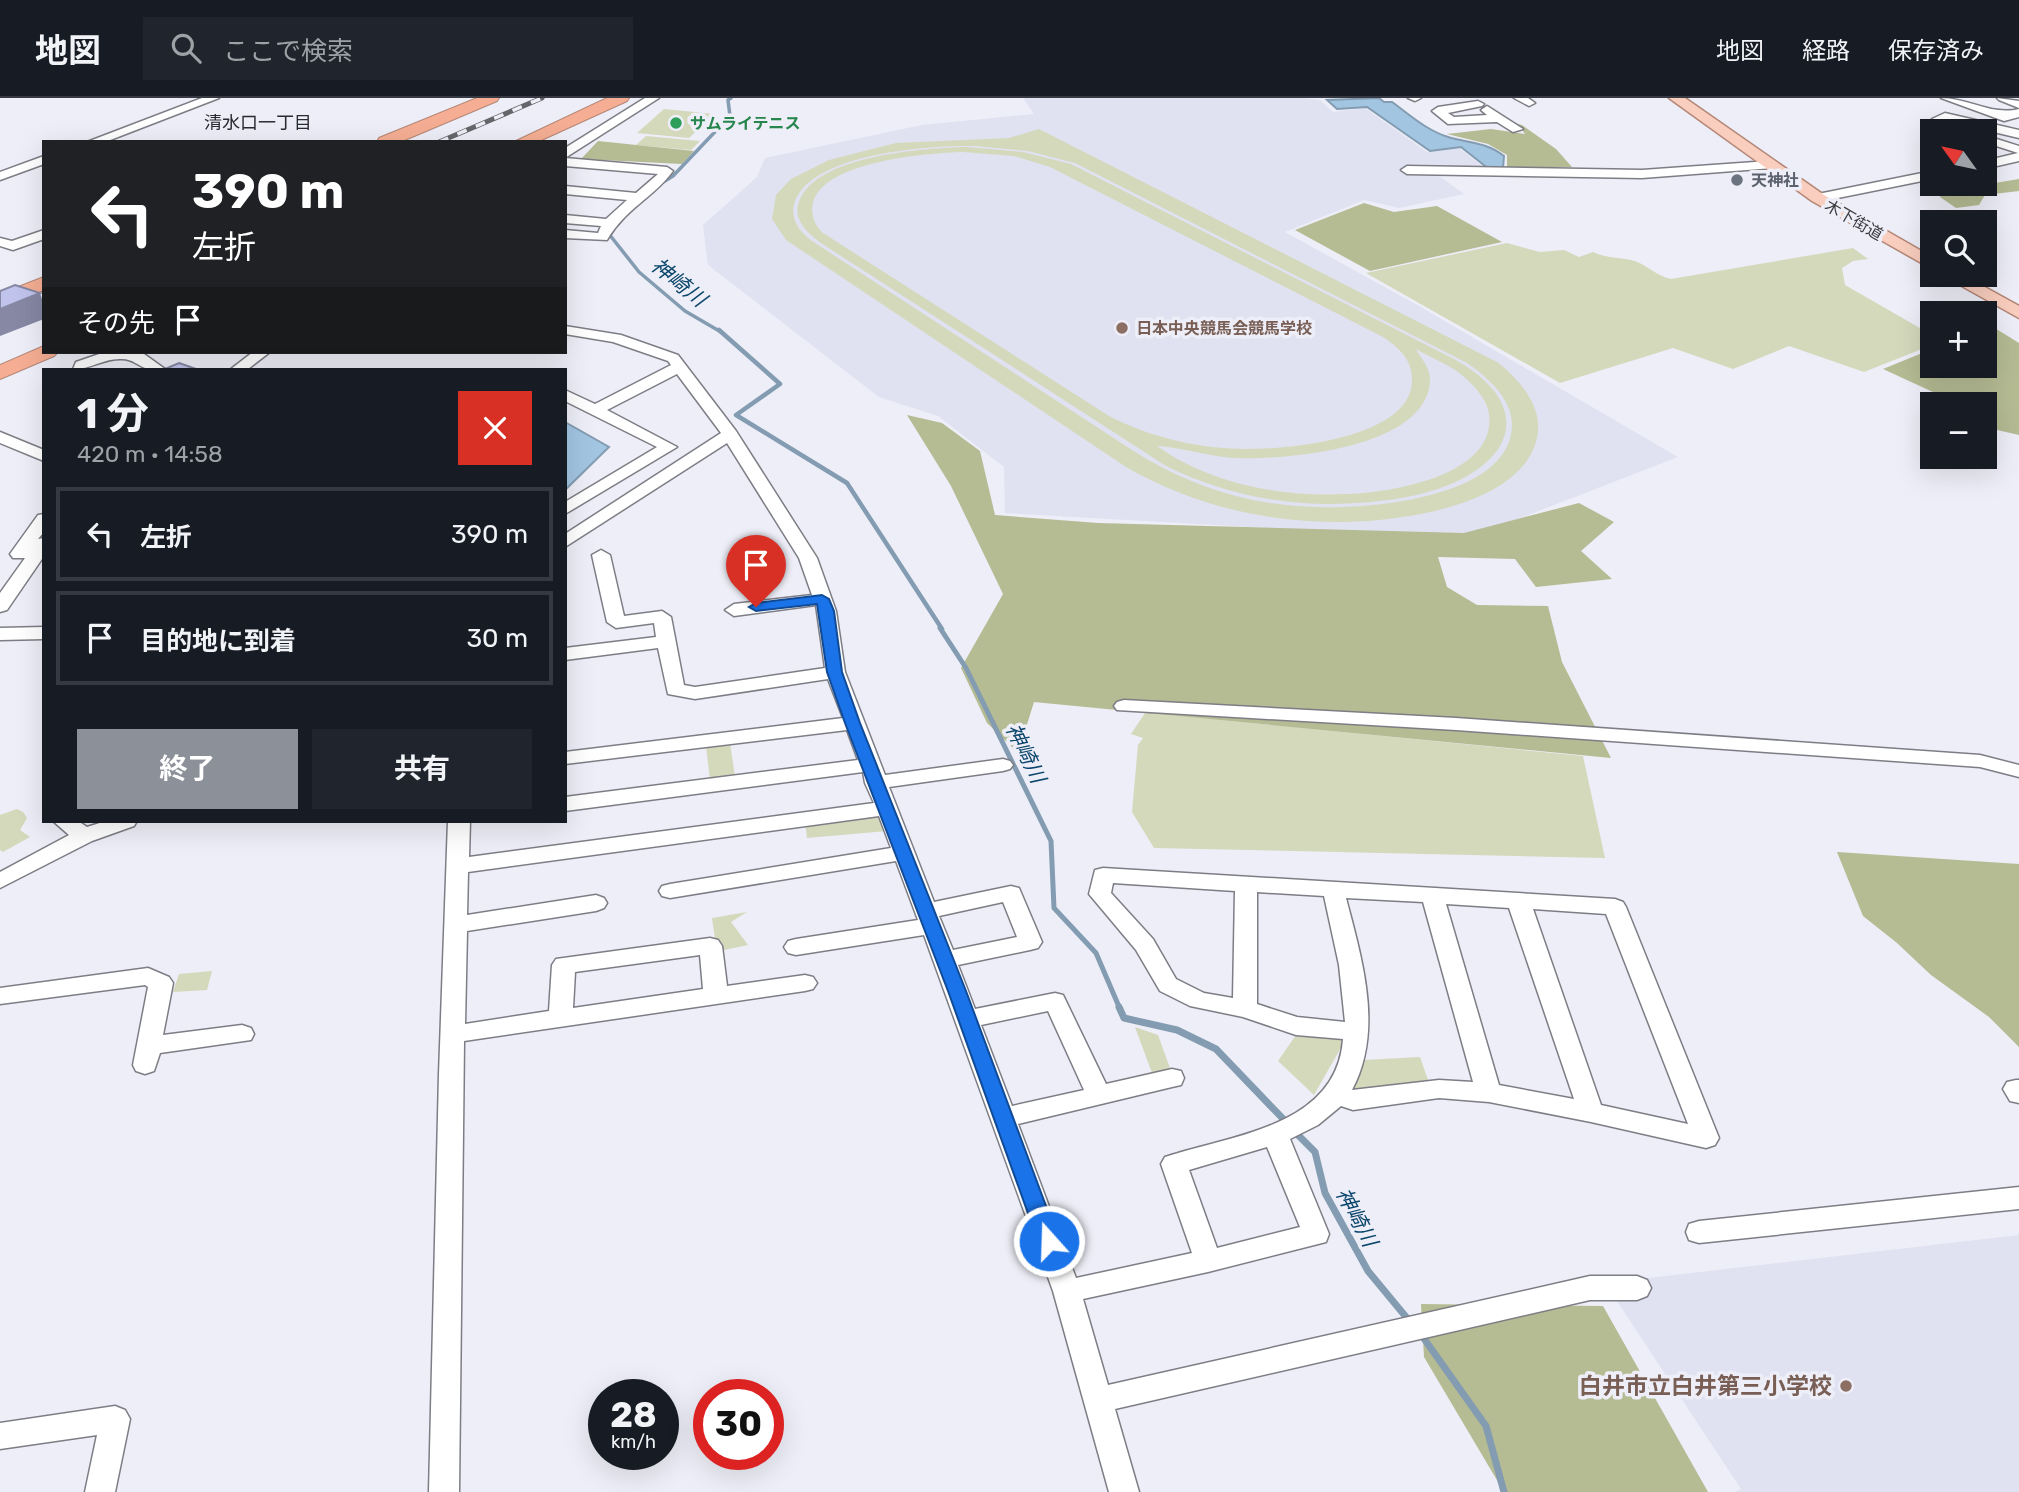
<!DOCTYPE html>
<html lang="ja">
<head>
<meta charset="utf-8">
<style>
  :root { --surface:#171b24; --page:#20242c; --text:#f1f3f6; --muted:#9ea1a6; --line:#363941; --accent:#8c9099 }
  body { margin:0; font-family:Rubik,"Noto Sans JP",sans-serif; background:var(--page); color:var(--text); height:100vh; display:flex; flex-direction:column; font-size:26px; white-space:nowrap }
  * { box-sizing:border-box; margin:0 }
  p { font-size:23px; color:var(--muted) }
  .icon { flex:none; width:38px; height:38px; fill:none; stroke:currentColor; stroke-width:2; stroke-linecap:round; stroke-linejoin:round }
  .map { position:relative; flex:1; overflow:hidden }
  .details { position:absolute; left:42px; top:270px; width:525px; height:455px; display:flex; flex-direction:column; background:var(--surface); border-radius:0px; box-shadow:0 7px 28px #0002 }
  .details>* { flex:none }
  .banner { position:absolute; left:42px; top:42px; width:525px; height:214px; border-radius:0px; box-shadow:0 7px 28px #0002; background:#202124; color:#fff; overflow:hidden }
  .needle { width:46px; rotate:303deg }
  .tools { position:absolute; left:1920px; top:21px; display:grid; gap:14px }
  .tools a { display:grid; place-items:center; width:77px; height:77px; border-radius:0px; background:var(--surface); box-shadow:0 7px 28px #0002; font-size:35px }
  .speed { position:absolute; left:588px; top:1281px; display:flex; gap:14px; font-size:35px; font-weight:700; text-align:center }
  .speed>* { display:grid; place-content:center; width:91px; height:91px; border-radius:50%; background:var(--surface); box-shadow:0 7px 28px #0002; line-height:1 }
  .speed small { font-size:18px; font-weight:400 }
  .speed .limit { border:10px solid #d22; background:#fff; color:#111 }
  .pin { position:absolute; display:grid; place-items:center; width:60px; height:60px; color:#fff; margin:-72px -30px; border-radius:50% 50% 50% 0; rotate:-45deg; box-shadow:0 0 7px #0007 }
  .pin .icon { rotate:45deg }
  .me { position:absolute; width:77px; margin:-38px; rotate:340deg; stroke-linejoin:round; filter:drop-shadow(0 0 5px #0008) }
  .turn { display:flex; align-items:center; gap:24px; height:147px; padding:0 35px; font-size:32px }
  .turn .icon { width:91px; height:91px; stroke-width:2.5 }
  .turn b { display:block; font-size:49px; line-height:60px }
  .then { display:flex; align-items:center; height:66px; padding:0 35px; background:#0003; gap:14px; font-size:26px }
  .round { display:grid; place-items:center; flex:none; width:74px; height:74px; border-radius:0px; background:var(--page) }
  .summary { display:flex; align-items:center; justify-content:space-between; height:119px; padding:0 35px }
  h1 { font-size:42px; font-weight:700; line-height:52px }
  .action { display:flex; gap:14px; margin-top:auto; padding:14px 35px }
  .action a { flex:1; height:80px; border-radius:0px; background:var(--accent); color:#fff; font-size:28px; font-weight:700; line-height:80px; text-align:center }
  .action a+a { background:var(--page); color:var(--text) }
  ul { padding:0; list-style:none }
  li { display:flex; align-items:center; gap:21px; height:94px; margin:0 14px 10px; padding:0 21px; border:4px solid var(--line); border-radius:0px }
  li div { flex:1 }
  li b { display:block; font-size:26px }
  li em { font-style:normal }
  header { display:flex; align-items:center; gap:42px; box-sizing:border-box; height:98px; padding:0 35px; background:var(--surface); border-bottom:2px solid var(--line) }
  header strong { font-size:33px }
  nav { display:flex; gap:38px; margin-inline-start:auto; font-size:24px }
  .search { width:490px; height:63px; background:var(--page); display:flex; align-items:center; gap:18px; box-sizing:border-box; padding:0 24px; border-radius:0px; color:var(--muted); font-size:26px }
  .map>svg:first-child { display:block }
</style>
</head>
<body>
<header>
<strong>地図</strong>
<div class="search"><svg class="icon" aria-label="search" viewBox="0 0 24 24"><circle cx="10" cy="10" r="6"/><path d="M15 15l6 6"/></svg>ここで検索</div>
<nav><a>地図</a><a>経路</a><a>保存済み</a></nav>
</header>
<div class="map">
<svg width="2019" height="1394" viewBox="0 0 2019 1394">
  <rect width="100%" height="100%" fill="#edeef7"/>
  <path fill="#e0e2f1" d="M 1023,0 L 1302,0 L 1320,2 L 1333,14 L 1365,10 L 1427,54 L 1459,50 L 1486,71 L 1427,69 L 1464,96 L 1399,110 L 1364,102 L 1285,134 L 1419,208 L 1678,359 L 1474,438 L 1426,439 L 1005,415 L 1004,369 L 938,318 L 879,299 L 708,167 L 703,127 L 757,79 L 765,60 L 922,27 L 1034,16 Z
    M 2019,1137 L 2019,1394 L 1734,1394 L 1741,1391 L 1605,1185 Z"/>
  <path fill="#d4d9bc" fill-rule="evenodd" d="M 664,11 L 715,16 L 689,40 L 637,35 Z
    M 1039,31 L 1497,264 C 1518,280 1541,306 1538,334 C 1529,408 1397,424 1340,424 C 1264,424 1192,407 1126,369 L 786,142 L 772,121 L 776,97 L 791,81 L 829,62 L 896,45 L 1009,40 ZM 974,48 L 1028,53 L 1075,65 L 1467,265 C 1487,279 1512,300 1512,327 C 1511,400 1369,411 1318,409 C 1250,408 1189,388 1132,352 L 812,143 C 801,135 790,122 794,107 C 807,55 931,47 974,48 Z
    M 646,38 L 700,43 L 691,52 L 636,47 Z
    M 966,49 L 1023,54 L 1071,66 L 1454,261 C 1527,301 1523,357 1446,388 C 1418,399 1386,403 1357,405 C 1291,410 1225,397 1166,368 L 824,147 C 810,137 792,123 799,104 C 815,57 926,50 966,49 ZM 963,54 L 1014,58 L 1050,69 L 1383,239 C 1398,249 1412,261 1412,281 C 1413,340 1290,351 1248,351 C 1200,351 1152,340 1109,318 L 823,135 C 815,128 810,116 813,105 C 823,63 928,55 963,54 ZM 1416,251 C 1430,259 1445,265 1458,274 C 1471,284 1487,300 1489,316 C 1497,378 1389,395 1345,396 C 1281,399 1210,386 1157,348 C 1182,349 1209,359 1235,360 C 1285,362 1425,351 1430,284 C 1431,270 1421,261 1416,251 Z
    M 1507,145 L 1540,154 L 1564,152 L 1579,159 L 1593,154 C 1606,160 1617,159 1631,162 C 1645,165 1656,178 1671,181 L 1853,150 L 1868,161 L 1853,163 L 1842,170 L 1845,187 L 1932,237 L 1932,247 L 1864,274 L 1789,248 L 1733,271 L 1673,250 L 1560,285 L 1366,175 Z
    M 1149,609 L 1181,618 L 1583,658 L 1605,760 L 1154,750 L 1132,714 L 1138,647 L 1143,640 L 1131,636 Z
    M 730,645 L 735,679 L 710,682 L 706,648 Z
    M 17,711 L 23,714 L 27,720 L 20,732 L 30,739 L 3,754 L 0,752 L 0,717 Z
    M 880,716 L 887,733 L 807,740 L 805,723 Z
    M 747,814 L 731,824 L 748,847 L 720,853 L 719,841 L 715,841 L 712,820 Z
    M 212,873 L 207,892 L 173,894 L 179,876 Z
    M 1135,929 L 1158,937 L 1170,970 L 1152,975 Z
    M 1298,934 L 1340,939 L 1343,946 L 1314,997 L 1278,963 Z
    M 1420,959 L 1428,982 L 1361,995 L 1353,993 L 1350,986 L 1363,962 Z"/>
  <path fill="#b5bb93" d="M 1518,26 L 1522,27 L 1556,51 L 1572,69 L 1507,69 L 1507,57 L 1488,46 L 1447,36 L 1491,31 L 1525,36 Z
    M 598,43 L 694,53 L 682,66 L 581,61 Z
    M 2019,81 L 2019,93 L 1985,97 L 1979,107 L 1956,110 L 1940,99 L 1941,94 Z
    M 1364,105 L 1394,114 L 1437,108 L 1502,144 L 1370,173 L 1295,132 Z
    M 1985,224 L 2019,245 L 2019,337 L 1997,332 L 1985,321 L 1984,306 L 1959,306 L 1883,271 L 1932,251 L 1932,268 L 1984,268 Z
    M 907,317 L 942,325 L 980,353 L 995,417 L 1098,425 L 1464,435 L 1579,405 L 1614,424 L 1581,453 L 1612,481 L 1536,489 L 1515,461 L 1438,459 L 1447,489 L 1477,507 L 1548,508 L 1562,564 L 1611,660 L 1034,604 L 1018,655 L 987,625 L 961,570 L 1003,496 L 951,388 Z
    M 1837,754 L 2019,766 L 2019,949 L 1989,919 L 1931,877 L 1897,845 L 1863,818 Z
    M 1421,1206 L 1603,1208 L 1708,1394 L 1504,1394 L 1424,1259 Z"/>
  <path fill="#a2c5e2" stroke="#839cb1" stroke-width="2" d="M 1379,0 L 1384,4 L 1392,4 C 1410,17 1426,32 1448,39 C 1468,45 1487,44 1504,58 L 1503,70 L 1490,72 L 1461,49 L 1430,53 L 1367,9 L 1337,11 L 1327,2 Z
    M 565,324 L 609,349 L 565,392 Z"/>
  <g fill="none" stroke-linecap="round" stroke-linejoin="round">
    <path stroke="#839cb1" stroke-width="3.5" d="M 660,86 L 673,78 L 730,18 L 728,2 L 731,0
      M 611,133 L 609,136 L 639,174 L 685,213 L 721,234"/>
    <path stroke="#839cb1" stroke-width="4.5" d="M 719,232 L 780,286 L 736,317 L 847,385 L 942,531"/>
    <path stroke="#839cb1" stroke-width="5" d="M 940,530 L 966,570 L 1051,743 L 1054,810 L 1096,855 L 1120,911"/>
    <path stroke="#839cb1" stroke-width="7" d="M 1119,909 L 1124,920 L 1177,932 L 1216,951 L 1288,1026
      M 1294,1033 L 1315,1054 L 1325,1095 L 1368,1173 L 1411,1225
      M 1420,1235 L 1486,1328 L 1504,1394"/>
    <defs>
      <path id="minor" d="M 202,0 L 219,0 L 105,44 L 87,44 Z
        M 645,0 L 659,0 L 565,60 L 565,50 Z
        M 1408,0 L 1421,0 L 1415,3 Z
        M 1514,0 L 1528,0 L 1535,5 L 1529,8 Z
        M 1941,0 C 1968,0 1993,18 2019,11 L 2019,19 L 2004,23 Z
        M 1997,0 L 2019,3 L 2019,10 L 1999,2 Z
        M 1478,3 L 1484,6 L 1482,8 L 1448,15 L 1454,19 L 1487,17 L 1481,12 L 1487,8 L 1523,31 L 1513,34 L 1497,24 L 1448,26 L 1432,13 L 1438,9 Z
        M 1945,15 L 2019,32 L 2019,40 L 1947,23 L 1970,33 L 1953,33 L 1932,27 L 1932,21 Z
        M 1984,37 L 2019,48 L 2019,63 L 1984,71 L 1984,63 L 2018,55 L 1984,44 Z
        M 44,58 L 44,66 L 0,82 L 0,74 Z
        M 565,60 L 667,69 L 673,73 C 652,101 627,109 607,142 L 565,140 L 565,132 L 598,135 L 601,128 L 565,125 L 565,117 L 606,121 L 627,102 L 565,96 L 565,88 L 636,95 L 658,76 L 565,68 Z
        M 1769,63 L 1773,64 L 1773,70 L 1642,80 L 1407,76 L 1401,72 L 1407,68 L 1642,72 Z
        M 1932,73 L 1932,81 L 1818,104 L 1812,100 L 1818,96 Z
        M 44,132 L 44,141 L 13,152 L 0,148 L 0,140 L 12,143 Z
        M 565,228 L 621,237 L 678,257 L 736,333 L 817,460 L 836,513 L 845,574 L 885,677 L 1003,661 L 1010,663 L 1013,667 L 1010,671 L 1003,673 L 889,689 L 934,804 L 1011,788 L 1019,790 L 1042,844 L 1038,850 L 1030,852 L 958,867 L 975,911 L 1055,895 L 1063,897 L 1106,986 L 1172,971 L 1181,973 L 1184,980 L 1181,987 L 1172,989 L 1018,1026 L 1076,1180 L 1192,1155 L 1161,1066 L 1165,1059 C 1231,1037 1337,1029 1343,941 L 1296,937 L 1243,919 L 1190,908 L 1160,893 L 1136,852 L 1089,796 L 1095,772 L 1103,770 L 1615,801 L 1623,804 L 1626,809 L 1719,1040 L 1715,1047 L 1706,1050 L 1591,1024 L 1489,1004 L 1439,1000 L 1353,1012 L 1341,1008 L 1318,1027 L 1290,1041 L 1329,1136 L 1326,1144 L 1208,1174 L 1083,1201 L 1108,1287 L 1590,1178 L 1637,1178 L 1647,1182 L 1651,1190 L 1647,1198 L 1637,1202 L 1590,1202 L 1115,1311 L 1139,1394 L 1109,1394 L 1053,1193 L 924,837 L 796,857 L 788,855 L 784,849 L 788,843 L 796,841 L 918,822 L 896,763 L 670,800 L 662,798 L 659,793 L 662,788 L 670,786 L 891,750 L 879,718 L 468,774 L 467,817 L 596,797 L 604,800 L 607,805 L 604,810 L 596,813 L 467,833 L 465,926 L 549,913 L 552,867 L 556,861 L 710,840 L 718,842 L 722,848 L 727,888 L 805,877 L 813,879 L 817,885 L 813,891 L 805,893 L 464,943 L 459,1394 L 429,1394 L 439,976 L 448,723 L 470,723 L 469,759 L 874,705 L 865,685 L 863,674 L 565,713 L 565,699 L 858,662 L 847,632 L 565,666 L 565,654 L 843,620 L 828,581 L 695,601 L 668,596 L 658,550 L 565,562 L 565,550 L 656,539 L 654,525 L 616,530 L 607,524 L 592,457 L 601,452 L 610,457 L 624,518 L 662,513 L 671,519 L 684,587 L 695,589 L 825,570 L 816,507 L 734,518 L 725,512 L 734,506 L 812,497 L 799,460 L 727,345 L 565,449 L 565,436 L 721,335 L 677,276 L 607,312 L 677,349 L 565,416 L 565,404 L 657,349 L 565,303 L 565,292 L 595,306 L 671,267 L 668,263 L 613,244 L 565,236 ZM 1113,785 L 1235,793 L 1233,900 L 1204,895 L 1176,881 L 1153,841 L 1111,795 ZM 1257,794 L 1324,798 L 1339,867 L 1345,924 L 1297,919 L 1257,906 ZM 1346,800 L 1423,804 L 1473,984 L 1439,982 L 1352,992 C 1384,932 1362,862 1346,800 ZM 1003,804 L 1017,839 L 953,852 L 939,818 ZM 1446,806 L 1509,810 L 1574,1001 L 1499,987 ZM 1533,811 L 1606,816 L 1688,1026 L 1601,1007 ZM 700,857 L 703,891 L 573,910 L 575,874 ZM 1048,913 L 1084,992 L 1012,1008 L 981,927 ZM 1267,1049 L 1300,1129 L 1217,1150 L 1189,1072 Z
        M 105,254 L 144,256 L 165,271 C 160,271 152,273 148,271 C 138,268 133,261 122,261 C 103,260 90,272 73,271 L 76,264 Z
        M 253,254 L 270,254 L 248,271 L 231,271 Z
        M 0,334 L 44,352 L 44,363 L 0,345 Z
        M 44,416 L 44,434 L 38,441 L 44,440 L 44,458 L 7,512 L 0,514 L 0,495 L 25,460 L 13,460 L 10,456 L 38,417 Z
        M 44,529 L 44,541 L 0,542 L 0,530 Z
        M 1124,602 L 1456,620 L 1980,657 L 2019,667 L 2019,679 L 1980,669 L 1456,632 L 1117,612 L 1114,608 L 1117,604 Z
        M 53,723 L 78,723 L 87,729 L 106,723 L 137,723 L 134,728 L 92,743 L 0,790 L 0,774 L 69,737 Z
        M 148,870 L 169,879 L 173,885 L 163,937 L 242,927 L 251,930 L 254,936 L 251,942 L 160,955 L 154,973 L 145,976 L 136,973 L 133,967 L 148,889 L 145,887 L 0,906 L 0,890 Z
        M 2016,982 L 2019,982 L 2019,1005 L 2010,1003 L 2003,991 L 2007,984 Z
        M 2019,1089 L 2019,1111 L 1699,1145 L 1689,1142 L 1686,1134 L 1689,1126 L 1699,1123 Z
        M 115,1308 L 125,1312 L 130,1321 L 115,1394 L 85,1394 L 97,1337 L 0,1351 L 0,1325 Z"/>
      <path id="major" d="M 1669,0 L 1685,0 L 1824,97 L 1932,159 L 1932,171 L 1812,103 Z
        M 1942,177 L 1963,177 L 2019,208 L 2019,220 Z"/>
      <path id="highway" d="M 477,0 L 499,0 L 497,3 L 400,44 L 377,44 L 379,40 Z
        M 607,0 L 629,0 L 627,3 L 537,44 L 514,44 Z
        M 44,179 L 44,192 L 0,209 L 0,196 Z
        M 44,248 L 44,254 L 58,254 L 54,258 L 0,281 L 0,267 Z"/>
    </defs>
    <use href="#minor" stroke="#7d7d85" stroke-width="3"/>
    <use href="#major" stroke="#b48676" stroke-width="3"/>
    <use href="#highway" stroke="#b48676" stroke-width="2"/>
    <use href="#minor" fill="#fff" fill-rule="evenodd"/>
    <use href="#major" fill="#f9cebe" fill-rule="evenodd"/>
    <use href="#highway" fill="#f5ae93" fill-rule="evenodd"/>
    <defs>
      <path id="rail" d="M 439,44 L 542,0"/>
    </defs>
    <use href="#rail" stroke="#65656a" stroke-width="5"/>
    <use href="#rail" stroke="#edeef7" stroke-width="3.5" stroke-dasharray="10" stroke-linecap="butt"/>
  </g>
  <path fill="#8688a4" d="M 40,195 L 44,207 L 44,221 L 0,238 L 0,211 Z"/>
  <path fill="#c0c3eb" stroke="#8688a4" stroke-width="2" d="M 15,187 L 40,195 L 0,211 L 0,193 Z
    M 179,265 L 196,271 L 165,271 Z"/>
  <path fill="#1a73e8" stroke="#114b97" stroke-width="2" d="M 822,497 L 829,501 L 834,513 L 842,574 L 860,625 L 966,893 L 1059,1143 L 1056,1149 L 1049,1152 L 1041,1149 L 1038,1143 L 948,893 L 845,625 L 827,574 L 817,506 L 756,513 L 749,509 L 756,505 Z"/>
  <circle fill="#2e9e5b" stroke="#edeef7" stroke-width="2.5" cx="676" cy="25" r="7"/>
  <circle fill="#6b7280" stroke="#edeef7" stroke-width="2.5" cx="1737" cy="82" r="7"/>
  <g fill="#8d6e63" stroke="#edeef7" stroke-width="2.5">
    <circle cx="1122" cy="230" r="7"/>
    <circle cx="1846" cy="1288" r="7"/>
  </g>
  <g text-anchor="middle" dominant-baseline="central" stroke-width="7" stroke-linejoin="round" paint-order="stroke">
    <g font-size="16" font-weight="bold" fill="#27864d" stroke="#edeef7" text-anchor="start">
      <text x="690" y="25">サムライテニス</text>
    </g>
    <g font-size="16" font-weight="bold" fill="#5b616d" stroke="#edeef7" text-anchor="start">
      <text x="1751" y="82">天神社</text>
    </g>
    <g font-size="16" fill="#3b3b3f" stroke="#edeef7">
      <text transform="translate(1854 122) rotate(30)">木下街道</text>
    </g>
    <g font-size="16" font-weight="bold" fill="#785e54" stroke="#edeef7" text-anchor="start">
      <text x="1136" y="230">日本中央競馬会競馬学校</text>
    </g>
    <g font-size="18" fill="#2a2b31" stroke="#edeef7">
      <text x="258" y="25">清水口一丁目</text>
    </g>
    <g font-size="21" font-style="italic" fill="#0c466c" stroke="#edeef7">
      <text transform="translate(679 184) rotate(39)">神崎川</text>
      <text transform="translate(1026 655) rotate(64)">神崎川</text>
      <text transform="translate(1357 1119) rotate(62)">神崎川</text>
    </g>
    <g font-size="23" font-weight="bold" fill="#785e54" stroke="#edeef7" text-anchor="end">
      <text x="1832" y="1288">白井市立白井第三小学校</text>
    </g>
  </g>
</svg>
<div class="tools">
<a><svg class="needle" viewBox="-14 -14 28 28"><path d="M0-13l5 13h-10z" fill="#e53935"/><path d="M0 13l5-13h-10z" fill="#9ea1a6"/></svg></a>
<a><svg class="icon" aria-label="search" viewBox="0 0 24 24"><circle cx="10" cy="10" r="6"/><path d="M15 15l6 6"/></svg></a>
<a>+</a>
<a>−</a>
</div>
<div class="speed"><div>28<small>km/h</small></div><div class="limit">30</div></div>
<div class="pin" style="left:756px;top:509px;background:#d93025"><svg class="icon" aria-label="arrive" viewBox="0 0 24 24"><path d="M6 21V4h12l-3 4 3 4H6"/></svg></div>
<svg class="me" style="left:1049px;top:1143px" viewBox="-20 -20 40 40"><circle r="17" fill="#1a73e8" stroke="#fff" stroke-width="3"/><path d="M0-11L8 9 0 5-8 9z" fill="#fff"/></svg>
<div class="banner">
<div class="turn"><svg class="icon" aria-label="left" viewBox="0 0 24 24"><path d="M17 20v-9H6M10 6l-5 5 5 5"/></svg><div><b>390 m</b>左折</div></div>
<div class="then">その先<svg class="icon" aria-label="arrive" viewBox="0 0 24 24"><path d="M6 21V4h12l-3 4 3 4H6"/></svg></div>
</div>
<section class="details">
<div class="summary"><div><h1>1 分</h1><p>420 m · 14:58</p></div><a class="round" style="background:#d93025;color:#fff"><svg class="icon" aria-label="close" viewBox="0 0 24 24"><path d="M6 6l12 12M18 6L6 18"/></svg></a></div>
<ul>
<li><svg class="icon" aria-label="left" viewBox="0 0 24 24"><path d="M17 20v-9H6M10 6l-5 5 5 5"/></svg><div><b>左折</b></div><em>390 m</em></li>
<li><svg class="icon" aria-label="arrive" viewBox="0 0 24 24"><path d="M6 21V4h12l-3 4 3 4H6"/></svg><div><b>目的地に到着</b></div><em>30 m</em></li>
</ul>
<div class="action"><a>終了</a><a>共有</a></div>
</section>
</div>
</body>
</html>
